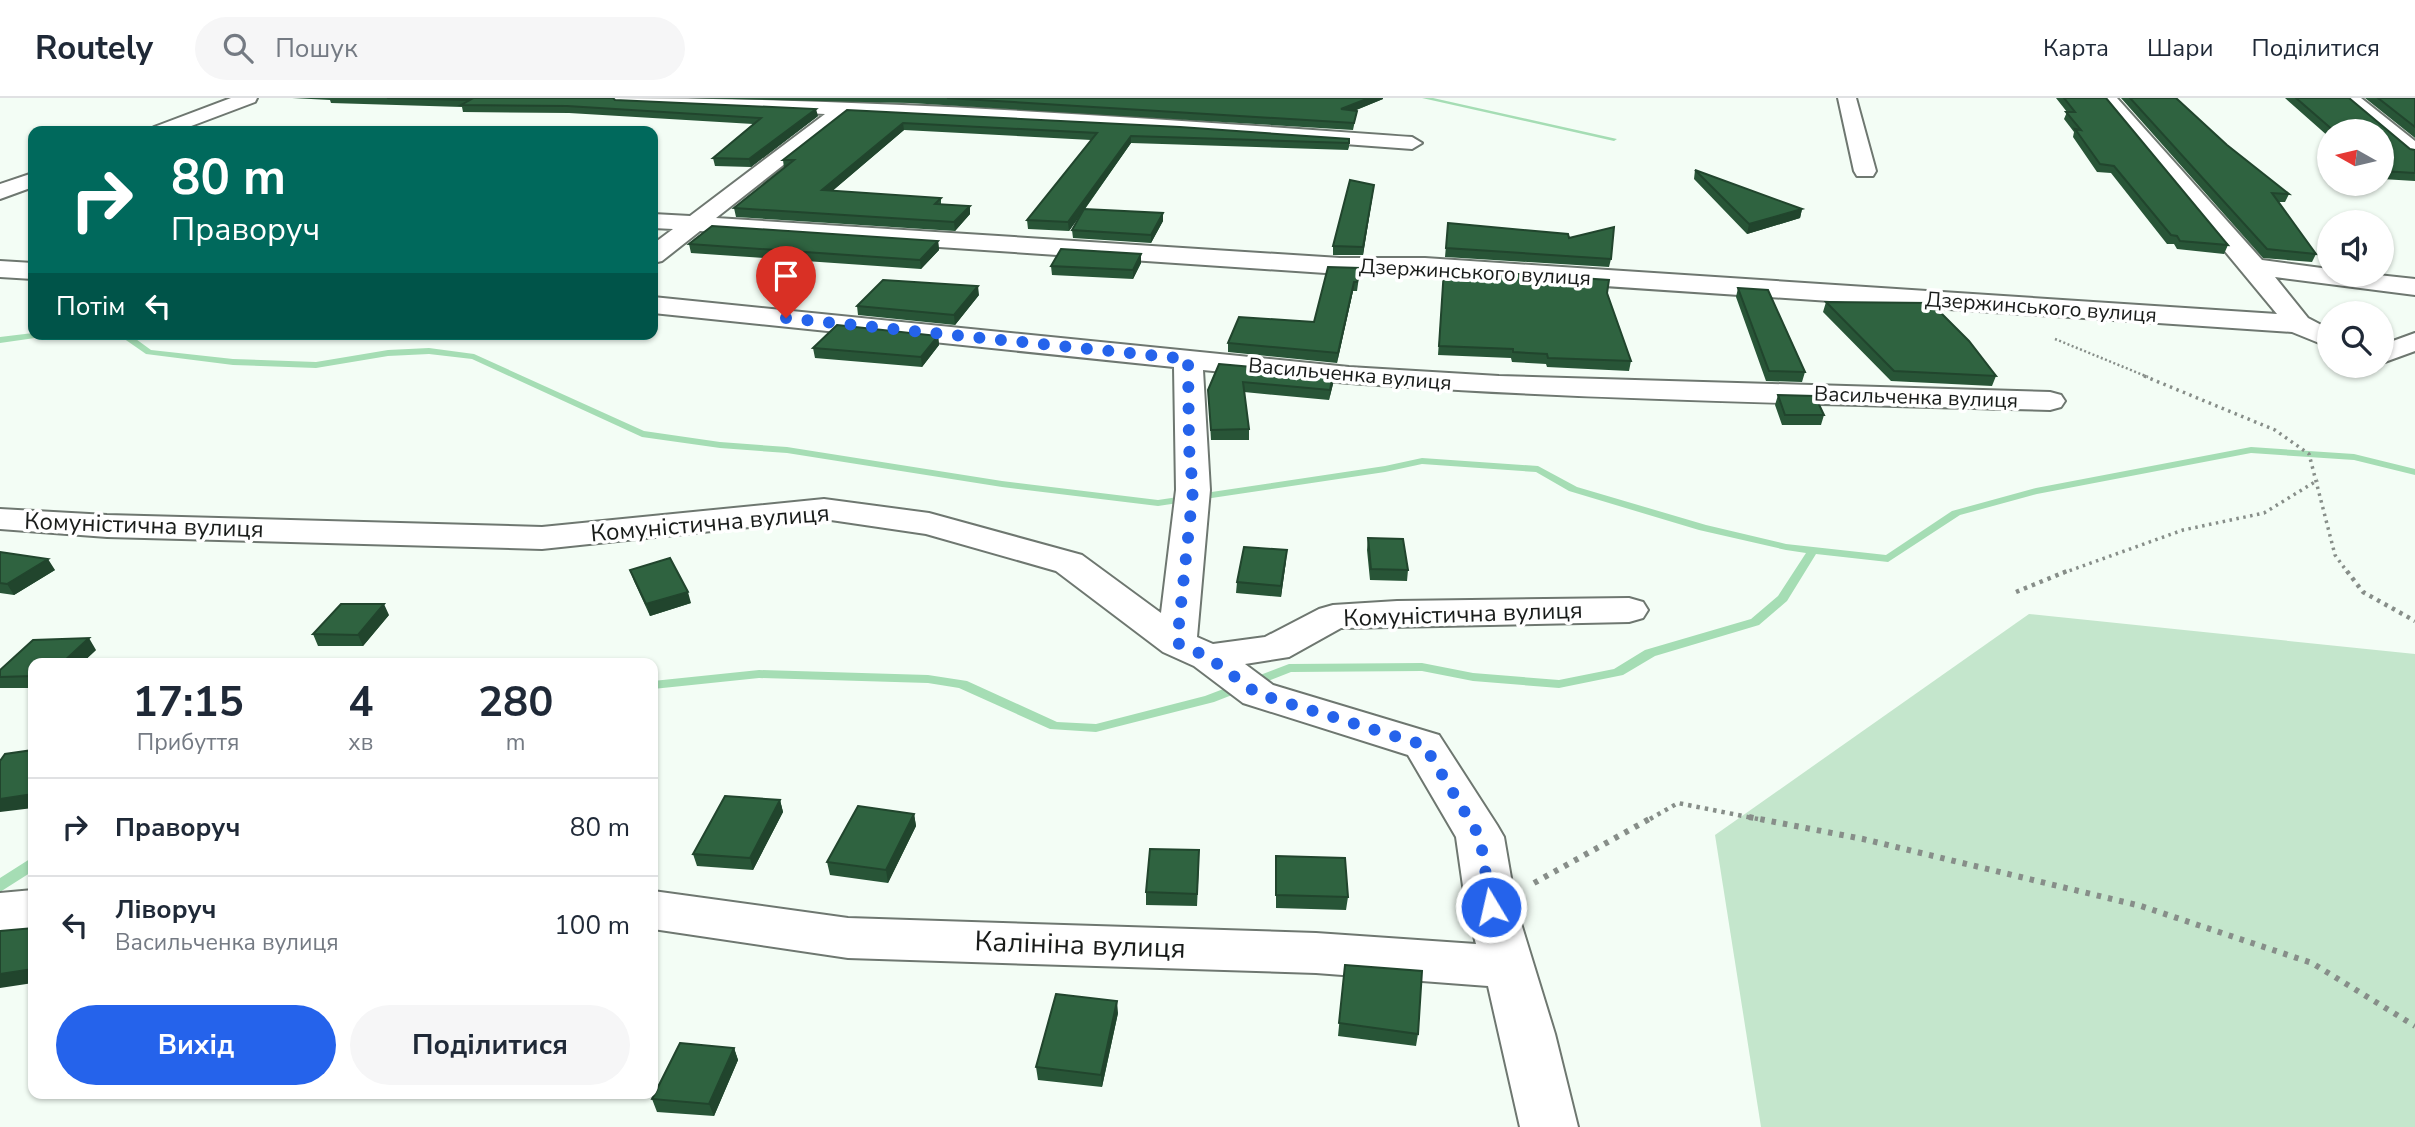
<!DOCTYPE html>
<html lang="uk">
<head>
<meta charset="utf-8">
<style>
  :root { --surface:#fff; --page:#f6f6f7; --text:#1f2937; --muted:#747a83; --line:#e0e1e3; --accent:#2563eb }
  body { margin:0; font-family:"Nunito Sans",sans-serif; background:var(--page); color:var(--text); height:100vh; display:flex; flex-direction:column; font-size:26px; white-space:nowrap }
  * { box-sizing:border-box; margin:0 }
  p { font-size:23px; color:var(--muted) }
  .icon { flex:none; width:38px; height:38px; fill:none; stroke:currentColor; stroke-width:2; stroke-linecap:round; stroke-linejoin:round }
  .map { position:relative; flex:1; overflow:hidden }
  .drawer { position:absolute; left:28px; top:560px; width:630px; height:441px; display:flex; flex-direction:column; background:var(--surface); border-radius:14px; box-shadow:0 2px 5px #0004 }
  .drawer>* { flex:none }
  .top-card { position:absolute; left:28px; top:28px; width:630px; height:214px; border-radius:14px; box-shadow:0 2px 5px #0004; background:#00695c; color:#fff; overflow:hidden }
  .needle { width:46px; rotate:278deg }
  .tools { position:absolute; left:2317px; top:21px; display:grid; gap:14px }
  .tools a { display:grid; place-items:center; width:77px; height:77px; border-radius:50%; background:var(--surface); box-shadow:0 2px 5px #0004; font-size:35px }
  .pin { position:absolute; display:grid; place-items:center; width:60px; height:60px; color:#fff; margin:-72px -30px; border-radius:50% 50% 50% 0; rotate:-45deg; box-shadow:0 0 7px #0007 }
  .pin .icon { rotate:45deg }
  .me { position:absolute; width:77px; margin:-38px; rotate:351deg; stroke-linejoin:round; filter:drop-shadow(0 0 5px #0008) }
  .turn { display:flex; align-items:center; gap:24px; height:147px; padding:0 28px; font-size:32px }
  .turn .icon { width:91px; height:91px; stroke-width:2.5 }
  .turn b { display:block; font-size:49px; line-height:60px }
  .then { display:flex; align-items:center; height:66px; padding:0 28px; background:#0003; gap:14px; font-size:26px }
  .eta { display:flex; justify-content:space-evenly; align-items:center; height:119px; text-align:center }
  .eta b { font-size:42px; font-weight:700; line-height:49px }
  .cta { display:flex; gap:14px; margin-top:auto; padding:14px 28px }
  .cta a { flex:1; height:80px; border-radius:42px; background:var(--accent); color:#fff; font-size:28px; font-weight:700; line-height:80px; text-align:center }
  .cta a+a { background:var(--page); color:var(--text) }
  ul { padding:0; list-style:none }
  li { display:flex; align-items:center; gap:21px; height:98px; padding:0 28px; border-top:2px solid var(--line) }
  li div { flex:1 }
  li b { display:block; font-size:26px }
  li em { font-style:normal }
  header { display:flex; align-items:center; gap:42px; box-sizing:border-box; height:98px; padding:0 35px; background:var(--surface); border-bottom:2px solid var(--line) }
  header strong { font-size:33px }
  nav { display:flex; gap:38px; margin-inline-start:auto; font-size:24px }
  .search { width:490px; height:63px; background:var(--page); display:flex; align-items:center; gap:18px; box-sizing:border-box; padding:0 24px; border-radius:38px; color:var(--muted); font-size:26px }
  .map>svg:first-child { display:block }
</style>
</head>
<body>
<header>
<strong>Routely</strong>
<div class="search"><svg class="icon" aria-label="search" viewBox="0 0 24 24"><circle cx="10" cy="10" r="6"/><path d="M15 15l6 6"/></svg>Пошук</div>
<nav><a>Карта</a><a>Шари</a><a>Поділитися</a></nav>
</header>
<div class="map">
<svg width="2415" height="1029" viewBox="0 0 2415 1029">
  <rect width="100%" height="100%" fill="#f3fdf5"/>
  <path fill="#c4e6cc" d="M 2029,516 L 2415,556 L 2415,1029 L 1761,1029 L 1715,737 Z"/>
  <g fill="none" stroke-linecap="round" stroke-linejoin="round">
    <path fill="#a5ddb4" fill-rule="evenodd" d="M 1422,0 L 1433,0 L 1617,41 L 1614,43 Z
      M 33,235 L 33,236 L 46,236 L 42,239 L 0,245 L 0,239 Z
      M 111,236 L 129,236 L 151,252 L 233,261 L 316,264 L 388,252 L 429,250 L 474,256 L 644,333 L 720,344 L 787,349 L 1002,383 L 1158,402 L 1385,368 L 1422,360 L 1538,368 L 1577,389 L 1706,427 L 1786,446 L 1886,457 L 1952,413 L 2036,390 L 2251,349 L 2354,356 L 2415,371 L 2415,377 L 2354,362 L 2251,355 L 2037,396 L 1960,417 L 1888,464 L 1816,456 L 1787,503 L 1759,527 L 1655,558 L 1623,577 L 1559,590 L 1473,583 L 1422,573 L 1291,574 L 1214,604 L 1096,634 L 1050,631 L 959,590 L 928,585 L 759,580 L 653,591 L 653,583 L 759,572 L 928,577 L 967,583 L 1057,624 L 1096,626 L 1205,598 L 1289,566 L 1422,565 L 1473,575 L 1559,582 L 1614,571 L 1645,552 L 1751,521 L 1778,498 L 1806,455 L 1786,452 L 1699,432 L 1569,393 L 1536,374 L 1422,366 L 1385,374 L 1158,408 L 1002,389 L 787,355 L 720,350 L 642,339 L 472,261 L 429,256 L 388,258 L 316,270 L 233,267 L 146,256 L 123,240 Z
      M 33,759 L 33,773 L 0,794 L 0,780 Z"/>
    <defs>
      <path id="minor" d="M 231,0 L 257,0 L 255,4 L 178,33 L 151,33 L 154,29 Z
        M 608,0 C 876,0 1145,20 1412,39 L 1422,45 L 1412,51 L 1180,34 L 847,17 L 716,120 L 1340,160 L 1425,160 L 2277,216 L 2098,0 L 2117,0 L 2262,162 L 2329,171 L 2329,177 L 2378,177 L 2415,181 L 2415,197 L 2275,179 L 2308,220 L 2329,231 L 2329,249 L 2292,234 L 1425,176 L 1340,176 L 700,133 L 662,163 L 653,165 L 653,146 L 673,131 L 653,130 L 653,116 L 690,118 L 825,16 L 617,6 Z
        M 1838,0 L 1856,0 L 1876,73 L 1873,78 L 1857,78 L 1854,73 Z
        M 2340,0 L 2361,0 L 2415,43 L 2415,59 L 2408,57 Z
        M 33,75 L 33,89 L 0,101 L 0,86 Z
        M 0,163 L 33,165 L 33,181 L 0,179 Z
        M 653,199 L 1349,269 L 1499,278 L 2050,294 L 2061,297 L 2065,303 L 2061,309 L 2050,312 C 1767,304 1484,301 1203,272 L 1210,392 L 1197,539 L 1213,546 L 1265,539 L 1319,511 L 1333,507 L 1397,503 L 1629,500 L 1643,504 L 1648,512 L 1643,520 L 1629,524 L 1341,530 L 1289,559 L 1245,566 L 1273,587 L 1439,637 L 1497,727 L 1504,739 L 1516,809 L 1555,936 L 1578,1029 L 1520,1029 L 1488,888 L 1316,875 L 848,860 L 653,831 L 653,793 L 848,820 L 1316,835 L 1476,846 L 1466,809 L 1456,739 L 1408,657 L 1243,605 L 1194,568 L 1163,554 L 1056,473 L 926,436 L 824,421 L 542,451 L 107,439 L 0,431 L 0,411 L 107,417 L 542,429 L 824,401 L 929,415 L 1082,457 L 1161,515 L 1176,392 L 1174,269 L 653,215 Z
        M 2415,235 L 2415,253 L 2382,265 L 2382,247 Z
        M 33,792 L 33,830 L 0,833 L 0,795 Z"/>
    </defs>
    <use href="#minor" stroke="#6e7770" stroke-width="4"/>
    <path stroke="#878e89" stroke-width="2.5" stroke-dasharray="2 2.5" stroke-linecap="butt" d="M 2055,241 L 2148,279"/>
    <path stroke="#878e89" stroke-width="3.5" stroke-dasharray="2.5 4.5" stroke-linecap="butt" d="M 2144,278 L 2275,332 L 2309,356 L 2335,457 L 2348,475
      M 2063,475 L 2183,432 L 2264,415 L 2318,382"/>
    <path stroke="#878e89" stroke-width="4.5" stroke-dasharray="3.5 5" stroke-linecap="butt" d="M 2347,473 L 2363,494 L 2415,523
      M 2016,494 L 2067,473
      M 1650,721 L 1678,705 L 1758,721"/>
    <path stroke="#878e89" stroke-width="6" stroke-dasharray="4.5 7" stroke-linecap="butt" d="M 1749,719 L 1863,741 L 2141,808 L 2312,865 L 2415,928
      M 1534,785 L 1653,719"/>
    <use href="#minor" fill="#fff" fill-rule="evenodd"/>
  </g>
  <path fill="#285537" d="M 292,0 L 613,0 L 615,2 L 818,18 L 751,69 L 715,68 L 713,60 L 753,26 L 569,15 L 463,14 L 462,9 L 331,5 L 330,2 Z
    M 688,0 L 1383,0 L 1383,1 L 1354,13 L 1357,13 L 1353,32 L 910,5 Z
    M 2056,0 L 2106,0 L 2228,147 L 2224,156 L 2177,151 L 2174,146 L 2167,146 L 2111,75 L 2097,74 L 2073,39 L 2074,34 L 2064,21 L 2067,14 Z
    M 2121,0 L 2176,0 L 2227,47 L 2289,96 L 2285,104 L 2278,104 L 2316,156 L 2312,164 L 2263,160 Z
    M 2285,0 L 2349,0 L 2410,51 L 2415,52 L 2415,83 L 2382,81 L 2382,33 L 2329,33 L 2329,39 Z
    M 2365,0 L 2415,0 L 2415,40 Z
    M 847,12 L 1349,41 L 1349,49 L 1348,52 L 1131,45 L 1085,111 L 1163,123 L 1151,145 L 1073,140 L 1072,132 L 1082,115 L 1069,133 L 1028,131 L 1027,122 L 1091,42 L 904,32 L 832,93 L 941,100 L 941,106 L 970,116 L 955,133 L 736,119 L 734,110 L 784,70 L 783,62 Z
    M 1695,72 L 1802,111 L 1800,120 L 1747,136 L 1694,81 Z
    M 1373,95 L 1363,157 L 1333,157 L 1333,148 Z
    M 1448,125 L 1611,161 L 1609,169 L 1445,159 Z
    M 938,143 L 939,152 L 921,171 L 691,155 L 689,146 Z
    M 1141,165 L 1133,181 L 1052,177 L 1051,168 Z
    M 1444,171 L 1607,195 L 1631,263 L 1629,273 L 1547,269 L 1546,266 L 1512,264 L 1511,260 L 1438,257 Z
    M 1359,179 L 1357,193 L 1353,193 L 1337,265 L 1228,254 L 1228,245 L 1314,224 Z
    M 1738,190 L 1805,274 L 1802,284 L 1766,283 L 1736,199 Z
    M 979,197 L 955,227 L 858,217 L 857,208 Z
    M 1826,204 L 1996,278 L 1992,288 L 1891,283 L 1823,214 Z
    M 938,238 L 939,247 L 922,269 L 815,260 L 813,250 Z
    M 1219,266 L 1333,286 L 1329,302 L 1244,294 L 1249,331 L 1249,342 L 1211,342 L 1208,292 Z
    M 1778,297 L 1824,317 L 1821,327 L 1782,327 L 1775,307 Z
    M 1368,440 L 1408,472 L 1407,483 L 1370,482 L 1367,452 Z
    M 0,454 L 55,472 L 14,497 L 0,495 Z
    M 1286,463 L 1281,499 L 1236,495 L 1237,484 Z
    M 630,472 L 691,505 L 650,518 L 634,483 Z
    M 389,517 L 363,548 L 318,548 L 313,536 Z
    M 96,552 L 82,565 L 33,565 L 33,590 L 0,590 L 0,572 Z
    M 780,702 L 783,714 L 753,772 L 697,768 L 693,756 Z
    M 914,716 L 916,728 L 888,785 L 830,777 L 827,764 Z
    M 1199,765 L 1197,808 L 1146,807 L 1146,794 Z
    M 1276,771 L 1348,799 L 1346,812 L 1276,810 Z
    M 1345,867 L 1418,936 L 1416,948 L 1338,938 Z
    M 1118,915 L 1102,989 L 1038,982 L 1036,969 Z
    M 734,950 L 738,962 L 714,1018 L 657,1014 L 652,1001 Z"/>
  <path fill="#21452d" d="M 1369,0 L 1383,0 L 1383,1 L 1341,18 L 1341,11 Z
    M 816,11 L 818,18 L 751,69 L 749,61 Z
    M 903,25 L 904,32 L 823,101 L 822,92 Z
    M 1131,38 L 1131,45 L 1069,133 L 1068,124 Z
    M 1374,87 L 1373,95 L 1363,157 L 1363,149 Z
    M 970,108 L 970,116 L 955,133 L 954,124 Z
    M 1802,111 L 1800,120 L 1747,136 L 1749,126 Z
    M 1163,115 L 1163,123 L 1151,145 L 1151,137 Z
    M 938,143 L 939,152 L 921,171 L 920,162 Z
    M 1141,156 L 1141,165 L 1133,181 L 1133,172 Z
    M 1354,184 L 1353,193 L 1337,265 L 1338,255 Z
    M 978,188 L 979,197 L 955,227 L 954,217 Z
    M 938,238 L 939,247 L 922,269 L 921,259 Z
    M 1333,276 L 1333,286 L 1329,302 L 1330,292 Z
    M 1287,452 L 1286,463 L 1281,499 L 1281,488 Z
    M 48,461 L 55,472 L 14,497 L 7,486 Z
    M 688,494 L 691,505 L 650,518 L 646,506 Z
    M 384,506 L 389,517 L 363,548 L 358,537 Z
    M 89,540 L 96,552 L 82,565 L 62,565 Z
    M 33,696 L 33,710 L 0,714 L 0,701 Z
    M 780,702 L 783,714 L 753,772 L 750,760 Z
    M 914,716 L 916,728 L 888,785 L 886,772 Z
    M 33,871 L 33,885 L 0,890 L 0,876 Z
    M 1117,903 L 1118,915 L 1102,989 L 1101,977 Z
    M 734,950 L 738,962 L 714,1018 L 709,1006 Z"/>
  <path fill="#2f6340" stroke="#21452d" stroke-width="2" d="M 387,0 L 613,0 L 615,2 L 816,11 L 749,61 L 713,60 L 761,20 L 567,8 L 461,7 L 470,2 Z
    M 947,0 L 1369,0 L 1341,11 L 1357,13 L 1354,25 Z
    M 2064,0 L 2106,0 L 2228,147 L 2180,143 L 2177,138 L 2171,137 L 2114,68 L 2100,66 L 2075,31 L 2081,32 L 2066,14 L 2075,14 Z
    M 2130,0 L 2176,0 L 2227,47 L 2289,96 L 2272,95 L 2316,156 L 2267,151 Z
    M 2296,0 L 2349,0 L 2410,51 L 2415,52 L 2415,75 L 2382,73 L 2382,33 L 2334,33 Z
    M 2378,0 L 2415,0 L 2415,29 Z
    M 847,12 L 1180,29 L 1349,41 L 1349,45 L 1131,38 L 1068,124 L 1027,122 L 1097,35 L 903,25 L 822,92 L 941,100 L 935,106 L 970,108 L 954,124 L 734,110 L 794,62 L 783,62 Z
    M 1695,72 L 1802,111 L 1749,126 Z
    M 1350,82 L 1374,87 L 1363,149 L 1333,148 Z
    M 1084,111 L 1163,115 L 1151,137 L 1072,132 Z
    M 1448,125 L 1568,136 L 1569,140 L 1614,129 L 1611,161 L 1446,150 Z
    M 712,128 L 938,143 L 920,162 L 689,146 Z
    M 1061,151 L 1141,156 L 1133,172 L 1051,168 Z
    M 1328,169 L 1360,170 L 1357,184 L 1354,184 L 1338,255 L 1228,245 L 1239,219 L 1314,224 Z
    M 1444,171 L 1609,182 L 1607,195 L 1631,263 L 1548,260 L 1547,256 L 1513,254 L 1513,251 L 1439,248 Z
    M 883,182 L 978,188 L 954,217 L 857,208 Z
    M 1738,190 L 1768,192 L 1805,274 L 1769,273 Z
    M 1826,204 L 1931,205 L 1969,243 L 1996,278 L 1894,273 Z
    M 837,227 L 938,238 L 921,259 L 813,250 Z
    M 1219,266 L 1333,276 L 1330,292 L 1243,284 L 1249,331 L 1211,332 L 1208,292 Z
    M 1778,297 L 1815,298 L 1824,317 L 1785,317 Z
    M 1368,440 L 1403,441 L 1408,472 L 1371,471 Z
    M 1244,449 L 1287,452 L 1281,488 L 1237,484 Z
    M 0,454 L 48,461 L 7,486 L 0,485 Z
    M 670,460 L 688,494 L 646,506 L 630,472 Z
    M 341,506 L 384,506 L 358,537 L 313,536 Z
    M 89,540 L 62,565 L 33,565 L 33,578 L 0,579 L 0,572 L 33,542 Z
    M 33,652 L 33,696 L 0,701 L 0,663 L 5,656 Z
    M 725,698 L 780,702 L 750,760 L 693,756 Z
    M 858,708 L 914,716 L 886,772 L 827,764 Z
    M 1150,751 L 1199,752 L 1197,796 L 1146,794 Z
    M 1276,758 L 1345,760 L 1348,799 L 1276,797 Z
    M 33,830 L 33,871 L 0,876 L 0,833 Z
    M 1345,867 L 1422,873 L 1418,936 L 1339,925 Z
    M 1056,896 L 1117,903 L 1101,977 L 1036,969 Z
    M 680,945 L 734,950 L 709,1006 L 652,1001 Z"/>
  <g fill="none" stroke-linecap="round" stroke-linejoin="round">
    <path stroke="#2563eb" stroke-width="12" stroke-dasharray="0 21.6" d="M 786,220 L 1188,261 L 1189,350 L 1193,392 L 1177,545 L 1208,559 L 1258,596 L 1424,647 L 1480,739 L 1491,809"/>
  </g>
  <g text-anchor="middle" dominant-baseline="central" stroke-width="7" stroke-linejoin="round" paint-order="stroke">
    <g font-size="21" fill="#191c1a" stroke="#fff">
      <text transform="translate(1475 174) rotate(3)">Дзержинського вулиця</text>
      <text transform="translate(2041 209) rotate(4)">Дзержинського вулиця</text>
      <text transform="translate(1350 276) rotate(5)">Васильченка вулиця</text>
      <text transform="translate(1916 299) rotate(2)">Васильченка вулиця</text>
    </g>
    <g font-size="24" fill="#191c1a" stroke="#fff">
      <text transform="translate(710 425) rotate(-5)">Комуністична вулиця</text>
      <text transform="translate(144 427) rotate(2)">Комуністична вулиця</text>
      <text transform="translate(1463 516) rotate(-2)">Комуністична вулиця</text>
    </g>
    <g font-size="28" fill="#191c1a" stroke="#fff">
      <text transform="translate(1080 847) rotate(2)">Калініна вулиця</text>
    </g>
  </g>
</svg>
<div class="tools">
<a><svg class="needle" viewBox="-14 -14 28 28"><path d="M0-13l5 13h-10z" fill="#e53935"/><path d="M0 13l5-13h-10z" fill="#747a83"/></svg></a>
<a><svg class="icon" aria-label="sound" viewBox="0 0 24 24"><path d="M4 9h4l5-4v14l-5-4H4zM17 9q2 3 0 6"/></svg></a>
<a><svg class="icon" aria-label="search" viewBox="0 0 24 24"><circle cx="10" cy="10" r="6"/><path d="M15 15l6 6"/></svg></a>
</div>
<div class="pin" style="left:786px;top:220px;background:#d93025"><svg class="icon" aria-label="arrive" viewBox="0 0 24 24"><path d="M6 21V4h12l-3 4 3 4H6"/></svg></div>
<svg class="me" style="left:1491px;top:809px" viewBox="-20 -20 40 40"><circle r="17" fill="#2563eb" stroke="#fff" stroke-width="3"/><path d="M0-11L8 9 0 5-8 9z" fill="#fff"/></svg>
<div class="top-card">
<div class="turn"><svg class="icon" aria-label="right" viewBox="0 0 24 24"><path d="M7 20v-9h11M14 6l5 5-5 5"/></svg><div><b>80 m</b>Праворуч</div></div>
<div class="then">Потім<svg class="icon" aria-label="left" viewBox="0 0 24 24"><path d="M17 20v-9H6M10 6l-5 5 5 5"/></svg></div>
</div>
<section class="drawer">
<div class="eta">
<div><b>17:15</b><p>Прибуття</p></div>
<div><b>4</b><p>хв</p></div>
<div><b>280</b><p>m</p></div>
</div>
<ul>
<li><svg class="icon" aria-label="right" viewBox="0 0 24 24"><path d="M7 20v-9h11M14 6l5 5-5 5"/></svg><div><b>Праворуч</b></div><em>80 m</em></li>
<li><svg class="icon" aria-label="left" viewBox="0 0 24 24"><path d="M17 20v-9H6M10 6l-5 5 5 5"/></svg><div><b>Ліворуч</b><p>Васильченка вулиця</p></div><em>100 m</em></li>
</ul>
<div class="cta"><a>Вихід</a><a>Поділитися</a></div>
</section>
</div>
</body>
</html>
